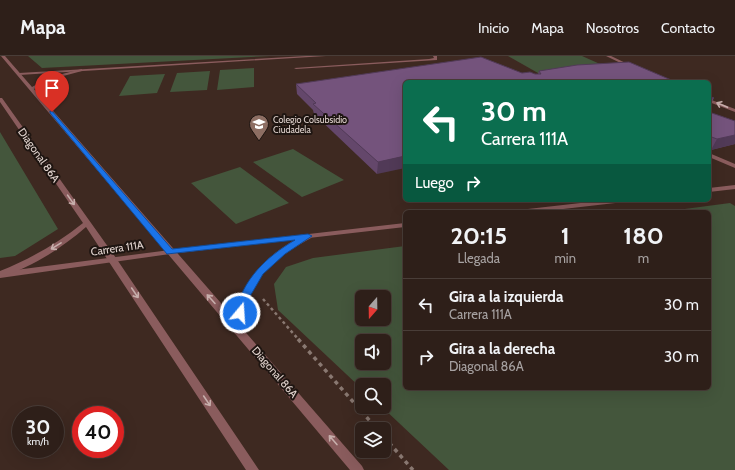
<!DOCTYPE html>
<html lang="es">
<head>
<meta charset="utf-8">
<style>
  :root { --surface:#2e1f19; --page:#3a2c26; --text:#f1f3f6; --muted:#a7a2a2; --line:#493d38 }
  body { margin:0; font-family:Cabin,sans-serif; background:var(--page); color:var(--text); height:100vh; display:flex; flex-direction:column; font-size:15px; white-space:nowrap }
  * { box-sizing:border-box; margin:0 }
  p { font-size:13px; color:var(--muted) }
  .icon { flex:none; width:22px; height:22px; fill:none; stroke:currentColor; stroke-width:2; stroke-linecap:round; stroke-linejoin:round }
  .map { position:relative; flex:1; overflow:hidden }
  .panel { position:absolute; left:403px; top:154px; width:308px; height:180px; display:flex; flex-direction:column; background:var(--surface); border-radius:6px; box-shadow:0 4px 16px #0002,0 0 0 1px var(--line) }
  .panel>* { flex:none }
  .hud { position:absolute; left:403px; top:24px; width:308px; height:122px; border-radius:6px; box-shadow:0 4px 16px #0002,0 0 0 1px var(--line); background:#0b6e4f; color:#fff; overflow:hidden }
  .needle { width:26px; rotate:200deg }
  .tools { position:absolute; left:355px; top:234px; display:grid; gap:8px }
  .tools a { display:grid; place-items:center; width:36px; height:36px; border-radius:6px; background:var(--surface); box-shadow:0 4px 16px #0002,0 0 0 1px var(--line); font-size:20px }
  .speed { position:absolute; left:12px; top:350px; display:flex; gap:8px; font-size:20px; font-weight:700; text-align:center }
  .speed>* { display:grid; place-content:center; width:52px; height:52px; border-radius:50%; background:var(--surface); box-shadow:0 4px 16px #0002,0 0 0 1px var(--line); line-height:1 }
  .speed small { font-size:10px; font-weight:400 }
  .speed .limit { border:6px solid #d22; background:#fff; color:#111 }
  .pin { position:absolute; display:grid; place-items:center; width:34px; height:34px; color:#fff; margin:-41px -17px; border-radius:50% 50% 50% 0; rotate:-45deg; box-shadow:0 0 4px #0007 }
  .pin .icon { rotate:45deg }
  .me { position:absolute; width:44px; margin:-22px; rotate:18deg; stroke-linejoin:round; filter:drop-shadow(0 0 3px #0008) }
  .turn { display:flex; align-items:center; gap:14px; height:84px; padding:0 12px; font-size:18px }
  .turn .icon { width:52px; height:52px; stroke-width:2.5 }
  .turn b { display:block; font-size:28px; line-height:34px }
  .then { display:flex; align-items:center; height:38px; padding:0 12px; background:#0003; gap:8px; font-size:15px }
  .eta { display:flex; justify-content:space-evenly; align-items:center; height:68px; text-align:center }
  .eta b { font-size:24px; font-weight:700; line-height:28px }
  ul { padding:0; list-style:none }
  li { display:flex; align-items:center; gap:12px; height:52px; padding:0 12px; border-top:1px solid var(--line) }
  li div { flex:1 }
  li b { display:block; font-size:15px }
  li em { font-style:normal }
  header { display:flex; align-items:center; gap:24px; box-sizing:border-box; height:56px; padding:0 20px; background:var(--surface); border-bottom:1px solid var(--line) }
  header strong { font-size:19px }
  nav { display:flex; gap:22px; margin-inline-start:auto; font-size:14px }
  .map>svg:first-child { display:block }
</style>
</head>
<body>
<header>
<strong>Mapa</strong>
<nav><a>Inicio</a><a>Mapa</a><a>Nosotros</a><a>Contacto</a></nav>
</header>
<div class="map">
<svg width="735" height="414" viewBox="0 0 735 414">
  <rect width="100%" height="100%" fill="#3e2921"/>
  <path fill="#44563c" fill-rule="evenodd" d="M 28,0 L 270,0 L 42,12 Z
    M 508,0 L 582,0 L 609,12 L 538,17 Z
    M 254,12 L 254,31 L 217,34 L 220,14 Z
    M 210,15 L 207,34 L 170,36 L 177,17 Z
    M 165,18 L 157,37 L 119,40 L 130,20 Z
    M 0,76 L 58,173 L 15,200 L 0,202 Z
    M 293,93 L 344,124 L 302,141 L 253,106 Z
    M 240,111 L 289,147 L 236,168 L 191,127 Z
    M 730,147 L 735,150 L 735,414 L 449,414 L 382,351 L 384,351 L 384,329 L 362,329 L 362,333 L 278,254 L 274,228 L 286,211 L 313,202 L 405,190 L 405,332 L 709,332 L 709,156 L 662,156 ZM 362,241 L 384,241 L 384,263 L 362,263 ZM 362,285 L 384,285 L 384,307 L 362,307 Z"/>
  <g fill="none" stroke-linecap="round" stroke-linejoin="round">
    <path stroke="#897871" stroke-width="2.5" stroke-dasharray="3 3" stroke-linecap="butt" d="M 263,243 L 299,284"/>
    <path stroke="#897871" stroke-width="3.5" stroke-dasharray="4 4" stroke-linecap="butt" d="M 298,283 L 377,373
      M 384,381 L 413,414"/>
    <path fill="#8a5c5d" fill-rule="evenodd" d="M 433,0 L 437,0 L 437,4 L 296,13 L 294,12 L 429,3 L 434,2 Z
      M 709,97 L 735,108 L 735,112 L 709,101 Z"/>
    <path fill="#8a5c5d" fill-rule="evenodd" d="M 306,0 L 326,0 L 19,19 L 17,18 L 19,17 Z
      M 606,0 L 611,0 L 634,11 L 631,12 Z
      M 709,43 L 735,53 L 735,56 L 709,46 Z
      M 735,129 L 735,133 L 709,136 L 709,132 Z
      M 607,144 L 627,144 L 624,146 L 537,156 L 516,156 L 519,154 Z
      M 405,167 L 405,171 L 170,198 L 0,222 L 0,216 L 170,194 Z"/>
    <path fill="#8a5c5d" fill-rule="evenodd" d="M 1,0 L 5,0 L 32,31 L 50,21 L 82,13 L 82,15 L 52,23 L 34,33 L 234,262 C 242,227 261,205 291,186 C 297,183 304,177 311,178 L 312,180 L 311,182 C 285,196 261,213 249,240 C 245,250 244,261 241,271 L 362,410 L 364,414 L 350,414 Z
      M 0,42 L 2,42 L 116,202 L 259,414 L 246,414 L 86,171 C 62,192 31,212 0,221 L 0,215 C 30,203 58,187 83,167 L 0,46 Z"/>
  </g>
  <path fill="#64476b" d="M 539,15 L 676,26 L 405,26 L 377,118 L 314,58 L 313,54 L 297,38 L 296,28 L 522,17 L 535,18 L 538,18 Z
    M 709,40 L 714,42 L 709,51 Z
    M 709,56 L 735,65 L 735,88 L 711,94 L 709,93 Z"/>
  <path fill="#513a57" d="M 735,79 L 735,88 L 711,94 L 717,83 Z
    M 405,100 L 405,112 L 377,118 L 378,106 Z"/>
  <path fill="#74537c" stroke="#513a57" d="M 481,1 L 522,17 L 530,16 L 535,18 L 541,18 L 539,15 L 577,9 L 629,6 L 676,26 L 405,26 L 405,100 L 378,106 L 313,48 L 316,47 L 296,28 Z
    M 709,40 L 714,42 L 709,42 Z
    M 709,56 L 735,65 L 735,79 L 717,83 L 709,80 Z"/>
  <defs><path id="oneway-shaft" d="M-6 0H5M1.5-3L5.5 0L1.5 3" fill="none" stroke-width="1.6" stroke-linecap="round" stroke-linejoin="round"/></defs>
  <g stroke="#c7afac">
    <use href="#oneway-shaft" transform="translate(722 49) rotate(-157)"/>
    <use href="#oneway-shaft" transform="translate(71 144) rotate(55)"/>
    <use href="#oneway-shaft" transform="translate(56 190) rotate(148)"/>
    <use href="#oneway-shaft" transform="translate(135 237) rotate(56)"/>
    <use href="#oneway-shaft" transform="translate(211 243) rotate(-132)"/>
    <use href="#oneway-shaft" transform="translate(207 345) rotate(56)"/>
    <use href="#oneway-shaft" transform="translate(333 384) rotate(-131)"/>
  </g>
  <path fill="#1a73e8" stroke="#114b97" d="M 52,55 L 172,193 L 308,178 L 312,180 L 285,198 L 263,218 L 249,242 L 244,259 L 236,259 L 235,257 C 243,223 266,201 295,184 L 167,198 L 50,57 L 50,55 Z"/>
  <defs>
    <symbol id="school-pin" viewBox="-11 -11 22 30"><path d="M0 17L-7.5 6A9.5 9.5 0 1 1 7.5 6Z" fill="#8d6e63" stroke="#1e1511"/><path d="M0-5L7-2L0 1L-7-2ZM-4 1L0 2.5L4 1V4Q0 6-4 4Z" fill="#fff"/></symbol>
  </defs>
  <g fill-rule="evenodd">
    <use href="#school-pin" x="248" y="57" width="22" height="30"/>
  </g>
  <g text-anchor="middle" dominant-baseline="central" stroke-width="4" stroke-linejoin="round" paint-order="stroke">
    <g font-size="9" fill="#e1d3ce" stroke="#1e1511" text-anchor="start">
      <text x="273" y="63">Colegio Colsubsidio<tspan x="273" dy="10">Ciudadela</tspan></text>
    </g>
    <g font-size="11" fill="#e1d3ce" stroke="#1e1511">
      <text transform="translate(39 99) rotate(55)">Diagonal 86A</text>
      <text transform="translate(117 192) rotate(-8)">Carrera 111A</text>
      <text transform="translate(275 316) rotate(49)">Diagonal 86A</text>
    </g>
  </g>
</svg>
<div class="tools">
<a><svg class="needle" viewBox="-14 -14 28 28"><path d="M0-13l5 13h-10z" fill="#e53935"/><path d="M0 13l5-13h-10z" fill="#a7a2a2"/></svg></a>
<a><svg class="icon" aria-label="sound" viewBox="0 0 24 24"><path d="M4 9h4l5-4v14l-5-4H4zM17 9q2 3 0 6"/></svg></a>
<a><svg class="icon" aria-label="search" viewBox="0 0 24 24"><circle cx="10" cy="10" r="6"/><path d="M15 15l6 6"/></svg></a>
<a><svg class="icon" aria-label="layers" viewBox="0 0 24 24"><path d="M12 4l9 5-9 5-9-5zM3 14l9 5 9-5"/></svg></a>
</div>
<div class="speed"><div>30<small>km/h</small></div><div class="limit">40</div></div>
<div class="pin" style="left:52px;top:56px;background:#d93025"><svg class="icon" aria-label="arrive" viewBox="0 0 24 24"><path d="M6 21V4h12l-3 4 3 4H6"/></svg></div>
<svg class="me" style="left:240px;top:257px" viewBox="-20 -20 40 40"><circle r="17" fill="#1a73e8" stroke="#fff" stroke-width="3"/><path d="M0-11L8 9 0 5-8 9z" fill="#fff"/></svg>
<div class="hud">
<div class="turn"><svg class="icon" aria-label="left" viewBox="0 0 24 24"><path d="M17 20v-9H6M10 6l-5 5 5 5"/></svg><div><b>30 m</b>Carrera 111A</div></div>
<div class="then">Luego<svg class="icon" aria-label="right" viewBox="0 0 24 24"><path d="M7 20v-9h11M14 6l5 5-5 5"/></svg></div>
</div>
<section class="panel">
<div class="eta">
<div><b>20:15</b><p>Llegada</p></div>
<div><b>1</b><p>min</p></div>
<div><b>180</b><p>m</p></div>
</div>
<ul>
<li><svg class="icon" aria-label="left" viewBox="0 0 24 24"><path d="M17 20v-9H6M10 6l-5 5 5 5"/></svg><div><b>Gira a la izquierda</b><p>Carrera 111A</p></div><em>30 m</em></li>
<li><svg class="icon" aria-label="right" viewBox="0 0 24 24"><path d="M7 20v-9h11M14 6l5 5-5 5"/></svg><div><b>Gira a la derecha</b><p>Diagonal 86A</p></div><em>30 m</em></li>
</ul>
</section>
</div>
</body>
</html>
